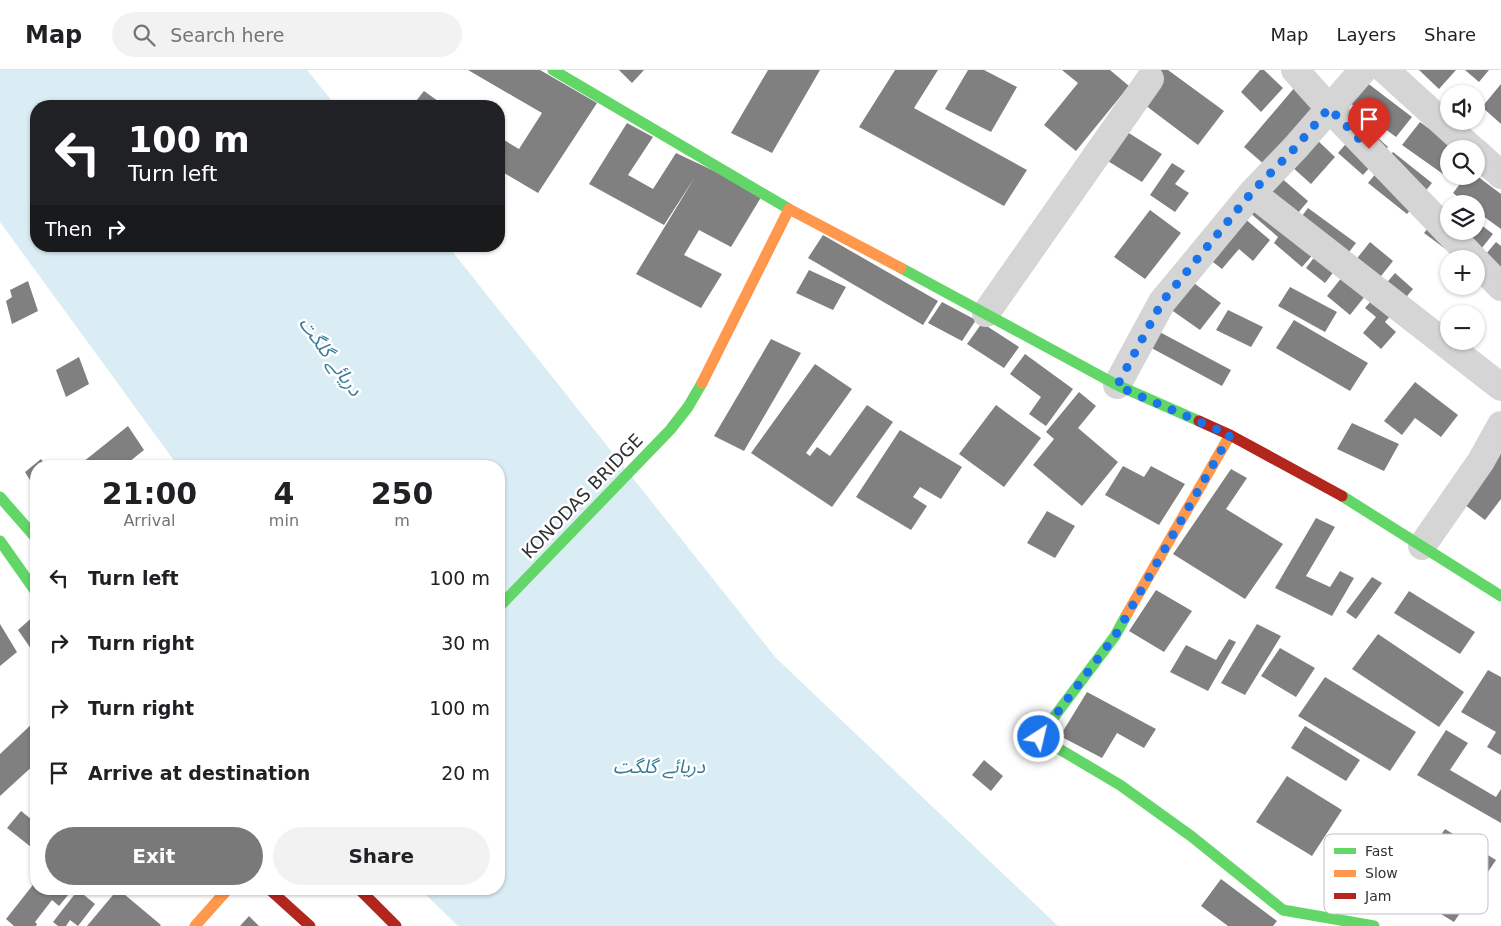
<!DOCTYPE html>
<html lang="en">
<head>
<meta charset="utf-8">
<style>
  :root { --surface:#fff; --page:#f2f2f2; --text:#202124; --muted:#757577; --line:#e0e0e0; --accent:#797979 }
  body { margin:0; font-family:"DejaVu Sans","Noto Sans Arabic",sans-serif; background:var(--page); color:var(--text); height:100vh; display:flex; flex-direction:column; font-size:19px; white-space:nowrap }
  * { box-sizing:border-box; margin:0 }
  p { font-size:16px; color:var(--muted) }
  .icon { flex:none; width:28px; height:28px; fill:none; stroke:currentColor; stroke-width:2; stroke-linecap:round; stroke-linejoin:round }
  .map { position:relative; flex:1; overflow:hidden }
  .drawer { position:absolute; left:30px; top:390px; width:475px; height:435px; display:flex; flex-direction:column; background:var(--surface); border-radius:20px; box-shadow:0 1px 4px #0004 }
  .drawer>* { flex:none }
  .guide { position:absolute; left:30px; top:30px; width:475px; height:152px; border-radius:20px; box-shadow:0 1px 4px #0004; background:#202124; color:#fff; overflow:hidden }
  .buttons { position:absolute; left:1440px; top:15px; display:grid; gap:10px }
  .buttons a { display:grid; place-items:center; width:45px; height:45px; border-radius:50%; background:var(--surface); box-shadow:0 1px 4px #0004; font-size:25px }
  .pin { position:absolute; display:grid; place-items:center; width:42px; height:42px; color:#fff; margin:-51px -21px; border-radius:50% 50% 50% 0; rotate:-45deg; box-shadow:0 0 5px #0007 }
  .pin .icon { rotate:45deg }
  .me { position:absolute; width:55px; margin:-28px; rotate:35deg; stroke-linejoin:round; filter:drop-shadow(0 0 4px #0008) }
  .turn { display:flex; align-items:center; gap:18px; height:105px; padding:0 15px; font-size:22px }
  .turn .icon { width:65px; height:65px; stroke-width:2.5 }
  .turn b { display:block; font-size:35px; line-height:42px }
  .then { display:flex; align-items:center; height:48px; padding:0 15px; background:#0003; gap:10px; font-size:19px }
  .eta { display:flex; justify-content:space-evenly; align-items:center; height:85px; text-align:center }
  .eta b { font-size:30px; font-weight:700; line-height:35px }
  .cta { display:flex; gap:10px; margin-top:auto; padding:10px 15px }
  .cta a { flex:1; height:58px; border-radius:30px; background:var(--accent); color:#fff; font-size:20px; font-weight:700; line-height:58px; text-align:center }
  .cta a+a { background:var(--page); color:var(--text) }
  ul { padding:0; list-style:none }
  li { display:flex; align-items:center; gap:15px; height:65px; padding:0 15px }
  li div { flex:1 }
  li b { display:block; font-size:19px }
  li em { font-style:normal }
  header { display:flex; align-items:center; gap:30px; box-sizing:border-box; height:70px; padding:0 25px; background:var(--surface); border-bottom:1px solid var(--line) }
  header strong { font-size:24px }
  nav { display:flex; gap:28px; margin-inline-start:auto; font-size:18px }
  .search { width:350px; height:45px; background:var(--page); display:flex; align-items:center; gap:12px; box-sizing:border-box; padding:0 18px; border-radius:28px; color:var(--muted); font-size:19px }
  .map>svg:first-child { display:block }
</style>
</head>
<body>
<header>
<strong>Map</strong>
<div class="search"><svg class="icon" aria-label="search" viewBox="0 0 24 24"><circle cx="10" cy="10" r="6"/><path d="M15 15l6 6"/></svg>Search here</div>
<nav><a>Map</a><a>Layers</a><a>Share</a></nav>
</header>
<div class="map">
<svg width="1501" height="856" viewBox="0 0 1501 856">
  <rect width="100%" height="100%" fill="#fff"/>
  <path fill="#daecf4" d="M 0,0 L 307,0 L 336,36 L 36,36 L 36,176 L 448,176 L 776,588 L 1058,856 L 458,856 L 424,823 L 422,819 L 499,819 L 499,396 L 178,396 L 0,152 Z"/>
  <path fill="#808080" d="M 468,0 L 540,0 L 597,33 L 538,123 L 499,100 L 499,67 L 519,79 L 542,43 Z
    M 619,0 L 644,0 L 632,13 Z
    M 768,0 L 820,0 L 772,83 L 731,63 Z
    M 895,0 L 938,0 L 914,38 L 1027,100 L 1004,136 L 859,57 Z
    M 968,0 L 984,0 L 1017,17 L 991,62 L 945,39 Z
    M 1062,0 L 1110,0 L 1129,16 L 1076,81 L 1044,55 L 1078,13 Z
    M 1159,0 L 1168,0 L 1224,41 L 1198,75 L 1137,29 Z
    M 1260,0 L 1264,0 L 1283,18 L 1261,42 L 1241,22 Z
    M 1419,0 L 1456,0 L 1439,19 Z
    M 1465,0 L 1489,0 L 1479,12 Z
    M 1306,4 L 1327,22 L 1265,95 L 1244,77 Z
    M 1366,12 L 1412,47 L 1396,67 L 1350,33 Z
    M 1501,14 L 1501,54 L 1482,37 Z
    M 424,21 L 445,36 L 412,36 Z
    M 1420,52 L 1457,79 L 1449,79 L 1449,97 L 1443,104 L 1402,75 Z
    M 627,53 L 653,67 L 628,105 L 653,119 L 676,83 L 763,124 L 731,177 L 699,160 L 684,185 L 722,204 L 701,238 L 636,204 L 695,107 L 664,155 L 589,114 Z
    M 1113,53 L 1162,84 L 1142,112 L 1093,82 Z
    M 1363,54 L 1388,77 L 1363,105 L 1338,83 Z
    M 1315,68 L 1335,87 L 1311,114 L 1291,96 Z
    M 1393,82 L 1432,113 L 1407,144 L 1368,113 Z
    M 1172,93 L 1185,101 L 1175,114 L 1189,123 L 1175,142 L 1150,125 Z
    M 1279,106 L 1308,131 L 1288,155 L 1317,180 L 1302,197 L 1274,173 L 1278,167 L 1249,142 Z
    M 1466,106 L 1477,106 L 1501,124 L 1501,159 L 1476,141 L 1476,134 L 1467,134 L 1453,123 Z
    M 1449,131 L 1453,134 L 1449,134 L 1449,161 L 1476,161 L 1476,151 L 1493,164 L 1473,189 L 1459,189 L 1424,163 Z
    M 1308,138 L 1356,173 L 1325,213 L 1306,198 L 1323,176 L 1295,155 Z
    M 1150,140 L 1181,163 L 1145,209 L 1114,187 Z
    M 1244,148 L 1270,170 L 1253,191 L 1239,179 L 1222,199 L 1209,189 Z
    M 823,165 L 938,231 L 923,255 L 808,188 Z
    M 1370,172 L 1393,191 L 1350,245 L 1327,226 Z
    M 1496,172 L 1501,176 L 1501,223 L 1476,196 Z
    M 809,200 L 846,217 L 833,240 L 796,223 Z
    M 1395,203 L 1413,219 L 1385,252 L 1396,262 L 1381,279 L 1363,263 L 1376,247 L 1365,238 Z
    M 28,211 L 38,241 L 12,254 L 6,231 L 12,227 L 10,220 Z
    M 1191,211 L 1221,233 L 1200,260 L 1170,239 Z
    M 1290,217 L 1337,242 L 1325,262 L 1278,236 Z
    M 942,232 L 976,250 L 962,271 L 928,253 Z
    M 1228,240 L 1263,257 L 1251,277 L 1216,260 Z
    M 1294,250 L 1368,293 L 1350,321 L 1276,278 Z
    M 982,253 L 1019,277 L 1004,298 L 967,274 Z
    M 1154,259 L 1231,300 L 1222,316 L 1144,274 Z
    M 771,269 L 801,283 L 744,381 L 714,366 Z
    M 1025,284 L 1073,319 L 1046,356 L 1029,344 L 1041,327 L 1010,304 Z
    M 79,287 L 89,314 L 66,327 L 56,300 Z
    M 815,294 L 852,319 L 806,383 L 810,386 L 817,377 L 830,386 L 867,335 L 893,352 L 832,437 L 751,383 Z
    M 1415,312 L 1458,345 L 1441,367 L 1415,348 L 1402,365 L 1384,351 Z
    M 1079,322 L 1096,336 L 1078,358 L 1118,392 L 1082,436 L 1033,395 L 1054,369 L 1046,362 Z
    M 996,335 L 1041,368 L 1004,417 L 959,384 Z
    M 1352,353 L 1399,374 L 1384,401 L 1337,379 Z
    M 128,356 L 144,380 L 124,396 L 78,396 Z
    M 900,360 L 962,397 L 941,429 L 920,417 L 913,427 L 927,436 L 911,460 L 856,427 Z
    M 1501,380 L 1501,429 L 1485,450 L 1461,432 Z
    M 41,389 L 46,396 L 36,396 L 36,420 L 25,402 Z
    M 1123,396 L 1144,407 L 1151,396 L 1185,414 L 1159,455 L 1105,425 Z
    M 1231,399 L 1247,408 L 1226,439 L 1283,474 L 1245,529 L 1173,484 Z
    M 1047,441 L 1075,456 L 1055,488 L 1027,473 Z
    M 1316,448 L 1335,457 L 1306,506 L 1330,517 L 1340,501 L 1354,508 L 1332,546 L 1275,518 Z
    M 1372,507 L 1382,513 L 1356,549 L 1346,542 Z
    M 1156,520 L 1192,541 L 1164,582 L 1129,561 Z
    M 1409,521 L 1475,562 L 1460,584 L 1394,543 Z
    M 36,544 L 36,586 L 18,560 Z
    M 0,554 L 17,582 L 0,596 Z
    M 1257,554 L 1281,566 L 1245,625 L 1221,613 Z
    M 1378,564 L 1464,622 L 1439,657 L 1352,599 Z
    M 1229,569 L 1236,572 L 1208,621 L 1170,602 L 1186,575 L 1216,590 Z
    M 1280,578 L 1315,598 L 1296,627 L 1261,606 Z
    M 1488,600 L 1501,607 L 1501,685 L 1487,677 L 1496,662 L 1461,642 Z
    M 1325,607 L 1416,662 L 1390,701 L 1298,646 Z
    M 1087,622 L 1156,659 L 1144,678 L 1117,663 L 1102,688 L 1060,666 Z
    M 36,650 L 36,693 L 0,726 L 0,684 Z
    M 1305,656 L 1360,690 L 1346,711 L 1291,678 Z
    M 1446,660 L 1468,673 L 1450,700 L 1496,727 L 1501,719 L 1501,753 L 1417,705 Z
    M 984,690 L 1003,706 L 991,721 L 972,705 Z
    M 1287,706 L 1342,740 L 1312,786 L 1256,752 Z
    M 21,741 L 36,753 L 36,781 L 7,758 Z
    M 1445,759 L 1496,790 L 1454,852 L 1403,821 Z
    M 1221,809 L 1277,851 L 1273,856 L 1228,856 L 1201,836 Z
    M 36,811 L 36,819 L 73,819 L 59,836 L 52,830 L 35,852 L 37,854 L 36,856 L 14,856 L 6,849 Z
    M 118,819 L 161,855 L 160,856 L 87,856 Z
    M 78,820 L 95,834 L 78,856 L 70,850 L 66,856 L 58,856 L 53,852 Z
    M 249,846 L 259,856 L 240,856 Z"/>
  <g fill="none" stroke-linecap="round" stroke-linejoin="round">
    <path stroke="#d5d5d5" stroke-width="28" d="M 1295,0 L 1329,38 L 1474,189
      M 1385,0 L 1472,79
      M 1476,82 L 1501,105
      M 1252,123 L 1501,317
      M 1476,191 L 1501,217
      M 986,243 L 1150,9
      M 1117,315 L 1162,232 L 1252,123 L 1296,77 L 1363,0
      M 1422,476 L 1481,391 L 1501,355"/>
    <path stroke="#63d668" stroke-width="11" d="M 553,0 L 789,139
      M 901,198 L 1117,315 L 1199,351
      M 1342,426 L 1501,526
      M 0,427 L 36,468
      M 0,471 L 36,522
      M 499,537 L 670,360 L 688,337 L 702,313
      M 1127,544 L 1115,566 L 1039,667 L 1120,715 L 1191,766 L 1283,840 L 1374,856"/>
    <path stroke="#ff974d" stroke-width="11" d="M 702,313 L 789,139 L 901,198
      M 1127,544 L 1230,365
      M 195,856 L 228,819"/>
    <path stroke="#b3261e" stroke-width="11" d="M 1199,351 L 1230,365 L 1342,426
      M 269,819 L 310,856
      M 359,819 L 396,856"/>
  </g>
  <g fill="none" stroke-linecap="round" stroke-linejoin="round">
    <path stroke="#1a73e8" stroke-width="9" stroke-dasharray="0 16.2" d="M 1039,667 L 1115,566 L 1230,365 L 1117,316 L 1162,232 L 1252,122 L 1296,77 L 1329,38 L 1369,79"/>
  </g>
  <g text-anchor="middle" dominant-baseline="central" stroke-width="5" stroke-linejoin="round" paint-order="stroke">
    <g font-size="18" fill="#313131" stroke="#fff">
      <text transform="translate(582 426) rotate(-46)">KONODAS BRIDGE</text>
    </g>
    <g font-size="19" font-style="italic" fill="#387c9a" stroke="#fff">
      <text transform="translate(331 286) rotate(54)">دریائے گلگت</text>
      <text x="659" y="696">دریائے گلگت</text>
    </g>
  </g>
  <rect x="1324" y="764" width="164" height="80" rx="8" fill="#fff" stroke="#c1c1c1" stroke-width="1"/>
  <rect x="1334" y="778" width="22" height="6" fill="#63d668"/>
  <rect x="1334" y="800" width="22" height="7" fill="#ff974d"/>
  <rect x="1334" y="823" width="22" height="6" fill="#b3261e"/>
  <g font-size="14" fill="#313131">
    <text x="1365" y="786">Fast</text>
    <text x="1365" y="808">Slow</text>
    <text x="1365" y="831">Jam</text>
  </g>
</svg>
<div class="buttons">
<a><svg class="icon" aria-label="sound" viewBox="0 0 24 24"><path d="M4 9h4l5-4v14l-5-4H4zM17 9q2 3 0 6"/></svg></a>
<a><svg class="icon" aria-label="search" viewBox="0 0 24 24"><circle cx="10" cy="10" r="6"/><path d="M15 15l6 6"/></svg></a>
<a><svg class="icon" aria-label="layers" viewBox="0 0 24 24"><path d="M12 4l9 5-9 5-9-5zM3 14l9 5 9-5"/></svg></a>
<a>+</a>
<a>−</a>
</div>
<div class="pin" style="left:1369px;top:79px;background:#d93025"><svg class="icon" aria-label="arrive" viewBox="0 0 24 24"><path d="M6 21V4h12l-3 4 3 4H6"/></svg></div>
<svg class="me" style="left:1039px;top:667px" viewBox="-20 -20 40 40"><circle r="17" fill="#1a73e8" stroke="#fff" stroke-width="3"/><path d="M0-11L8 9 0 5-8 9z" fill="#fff"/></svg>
<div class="guide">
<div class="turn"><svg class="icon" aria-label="left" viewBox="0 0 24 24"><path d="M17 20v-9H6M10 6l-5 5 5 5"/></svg><div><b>100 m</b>Turn left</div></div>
<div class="then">Then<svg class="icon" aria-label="right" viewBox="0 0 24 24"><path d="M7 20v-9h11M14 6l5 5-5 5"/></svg></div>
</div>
<section class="drawer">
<div class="eta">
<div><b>21:00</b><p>Arrival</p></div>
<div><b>4</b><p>min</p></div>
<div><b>250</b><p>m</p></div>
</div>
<ul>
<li><svg class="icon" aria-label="left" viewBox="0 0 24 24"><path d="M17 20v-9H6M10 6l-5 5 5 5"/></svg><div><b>Turn left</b></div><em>100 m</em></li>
<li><svg class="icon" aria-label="right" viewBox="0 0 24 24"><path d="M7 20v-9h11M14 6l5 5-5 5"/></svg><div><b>Turn right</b></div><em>30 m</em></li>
<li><svg class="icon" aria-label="right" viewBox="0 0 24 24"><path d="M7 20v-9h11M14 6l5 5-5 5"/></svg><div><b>Turn right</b></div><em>100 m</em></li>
<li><svg class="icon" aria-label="arrive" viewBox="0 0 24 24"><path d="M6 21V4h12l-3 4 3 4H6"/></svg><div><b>Arrive at destination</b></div><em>20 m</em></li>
</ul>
<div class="cta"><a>Exit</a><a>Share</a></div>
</section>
</div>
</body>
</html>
